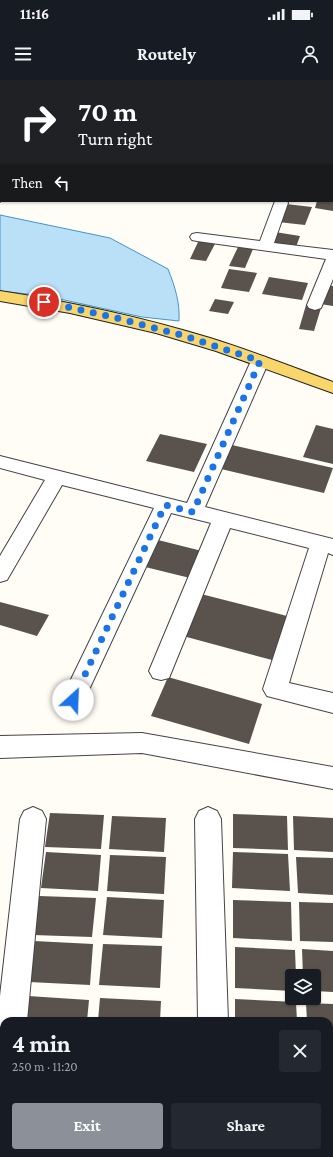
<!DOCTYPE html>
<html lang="en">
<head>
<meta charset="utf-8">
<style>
  :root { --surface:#171b24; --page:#242831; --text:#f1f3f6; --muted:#9ea1a6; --accent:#8c9099 }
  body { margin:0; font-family:"Crimson Pro",serif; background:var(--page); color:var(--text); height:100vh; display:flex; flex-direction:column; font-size:15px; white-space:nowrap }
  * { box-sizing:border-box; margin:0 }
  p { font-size:13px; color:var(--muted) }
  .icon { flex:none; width:22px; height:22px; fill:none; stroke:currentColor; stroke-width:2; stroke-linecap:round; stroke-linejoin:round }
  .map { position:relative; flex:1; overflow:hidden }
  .side { position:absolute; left:0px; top:937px; width:333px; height:140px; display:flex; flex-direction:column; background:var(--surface); border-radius:12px 12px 0 0; box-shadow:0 1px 3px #0004 }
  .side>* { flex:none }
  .hud { position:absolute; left:0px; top:0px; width:333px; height:122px; box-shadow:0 1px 3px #0004; background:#202124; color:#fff; overflow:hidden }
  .controls { position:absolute; left:285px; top:889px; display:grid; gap:8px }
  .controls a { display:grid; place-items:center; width:36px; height:36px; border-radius:4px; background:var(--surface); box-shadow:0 1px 3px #0004; font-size:20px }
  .pin { position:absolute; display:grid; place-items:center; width:34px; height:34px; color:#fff; margin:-17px; border:2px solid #fff; border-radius:50%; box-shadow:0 1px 4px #0007 }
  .me { position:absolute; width:44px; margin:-22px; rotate:25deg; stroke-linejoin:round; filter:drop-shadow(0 0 3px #0008) }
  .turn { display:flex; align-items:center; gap:14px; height:84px; padding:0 12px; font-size:18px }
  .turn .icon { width:52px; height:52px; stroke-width:2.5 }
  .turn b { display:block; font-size:28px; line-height:34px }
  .then { display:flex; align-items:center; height:38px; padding:0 12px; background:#0003; gap:8px; font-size:15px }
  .round { display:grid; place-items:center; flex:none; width:42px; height:42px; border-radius:4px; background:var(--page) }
  .overview { display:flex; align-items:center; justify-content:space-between; height:68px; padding:0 12px }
  h1 { font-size:24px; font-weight:700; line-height:30px }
  .button { display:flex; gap:8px; margin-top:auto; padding:8px 12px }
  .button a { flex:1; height:46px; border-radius:4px; background:var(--accent); color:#fff; font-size:16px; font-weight:700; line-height:46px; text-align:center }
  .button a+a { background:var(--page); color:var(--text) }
  .status { display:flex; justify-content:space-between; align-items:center; height:28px; padding:0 20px; background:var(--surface); direction:ltr }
  .status svg { height:11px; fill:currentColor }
  header { display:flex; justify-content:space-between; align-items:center; height:52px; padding:0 12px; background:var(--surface); font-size:18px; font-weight:700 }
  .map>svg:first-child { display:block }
</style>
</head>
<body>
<div class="status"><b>11:16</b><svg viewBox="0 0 49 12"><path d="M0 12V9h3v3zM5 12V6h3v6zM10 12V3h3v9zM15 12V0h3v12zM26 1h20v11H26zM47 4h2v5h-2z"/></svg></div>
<header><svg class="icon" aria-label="menu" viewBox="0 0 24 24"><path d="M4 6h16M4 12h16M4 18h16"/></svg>Routely<svg class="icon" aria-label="person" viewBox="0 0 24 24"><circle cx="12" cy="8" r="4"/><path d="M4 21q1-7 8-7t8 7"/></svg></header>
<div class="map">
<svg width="333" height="1077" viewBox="0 0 333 1077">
  <rect width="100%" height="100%" fill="#fffdf5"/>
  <path fill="#b9e0f7" stroke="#3f96cf" d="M 0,0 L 167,0 L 1,1 L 1,121 L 2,121 L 0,123 Z
    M 0,135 L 110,158 L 168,189 C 175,207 180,222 179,241 L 142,237 L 46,216 L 0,211 Z"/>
  <path fill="#5a524d" d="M 317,121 L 333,122 L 333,131 L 315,128 Z
    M 286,124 L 312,127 L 305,145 L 278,142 Z
    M 275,152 L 300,156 L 296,167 L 270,164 Z
    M 199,160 L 216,162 L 206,181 L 190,179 Z
    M 238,167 L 253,169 L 245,188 L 229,186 Z
    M 229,189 L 257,193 L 249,212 L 221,208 Z
    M 269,197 L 308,203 L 302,220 L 262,214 Z
    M 326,205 L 333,206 L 333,226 L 320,224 Z
    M 215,219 L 234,222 L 228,234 L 209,231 Z
    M 306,225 L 321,228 L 314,251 L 299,249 Z
    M 316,345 L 333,349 L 333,384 L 303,377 Z
    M 160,354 L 207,364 L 194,392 L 146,381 Z
    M 232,365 L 333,388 L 324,413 L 221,389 Z
    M 150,458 L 202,471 L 190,498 L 137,485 Z
    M 201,514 L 287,536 L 272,580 L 183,556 Z
    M 0,522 L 49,535 L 37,556 L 0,545 Z
    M 168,597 L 262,624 L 249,664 L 151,636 Z
    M 50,733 L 104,735 L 101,769 L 45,767 Z
    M 233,734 L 287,736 L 288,770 L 233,768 Z
    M 112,736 L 166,738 L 164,772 L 109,769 Z
    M 293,736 L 333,738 L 333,772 L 294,770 Z
    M 46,772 L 101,775 L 98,811 L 41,808 Z
    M 233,772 L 288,774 L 290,811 L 232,808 Z
    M 110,775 L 166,777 L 164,814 L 107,811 Z
    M 296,777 L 333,778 L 333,815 L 298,813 Z
    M 39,816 L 96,818 L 92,857 L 33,855 Z
    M 107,817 L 164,820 L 162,858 L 103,855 Z
    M 233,820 L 291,822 L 292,861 L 233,858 Z
    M 299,822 L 333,823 L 333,862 L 300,861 Z
    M 34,861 L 93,864 L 90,905 L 29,902 Z
    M 103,864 L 162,866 L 160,908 L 99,905 Z
    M 235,867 L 295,870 L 296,896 L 292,896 L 292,911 L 235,908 Z
    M 302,869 L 333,871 L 333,912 L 314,911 L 314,896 L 303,896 Z
    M 28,916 L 89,920 L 87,941 L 25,941 Z
    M 100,918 L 161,921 L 160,941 L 98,941 Z
    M 235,919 L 296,922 L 297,941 L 235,941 Z
    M 306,923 L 333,924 L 333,968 L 329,968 L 329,941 L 307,941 Z"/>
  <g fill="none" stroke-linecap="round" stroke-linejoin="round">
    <defs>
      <path id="minor" d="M 263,0 L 275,0 L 275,1 L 263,1 Z
        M 308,0 L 320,0 L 320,1 L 308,1 Z
        M 332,23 L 333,23 L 333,31 L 332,31 Z
        M 332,65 L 333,65 L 333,73 L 332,73 Z
        M 332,99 L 333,99 L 333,107 L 332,107 Z
        M 275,121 L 287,121 L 288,123 L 274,163 L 333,170 L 333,199 L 321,228 L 315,230 L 309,228 L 307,225 L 326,179 L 197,161 L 192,160 L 190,157 L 192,154 L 197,153 L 260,161 Z
        M 260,276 L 266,277 L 269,281 L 205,427 L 333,459 L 333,475 L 328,473 L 289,603 L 333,613 L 333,633 L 267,616 L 263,609 L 309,468 L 230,448 L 169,598 L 161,600 L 153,598 L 149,591 L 211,443 L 171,433 L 81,627 L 73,630 L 65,627 L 61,620 L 154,428 L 62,405 L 7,500 L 0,502 L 0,476 L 45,400 L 0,388 L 0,376 L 187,423 L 251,281 L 254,277 Z
        M 142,653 L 333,687 L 333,709 L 142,673 L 0,678 L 0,656 Z
        M 33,727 L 42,731 L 46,739 L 27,941 L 4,941 L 4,953 L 2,951 L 0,948 L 0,916 L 20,739 L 24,731 Z
        M 208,727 L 217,731 L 221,739 L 228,941 L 198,941 L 195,739 L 199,731 Z
        M 4,995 L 4,1050 L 0,1052 L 0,997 Z
        M 329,1003 L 333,1003 L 333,1035 L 329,1035 Z
        M 329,1041 L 333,1041 L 333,1073 L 329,1073 Z
        M 201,1073 L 233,1073 L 233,1077 L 201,1077 Z"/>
      <path id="major" d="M 0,211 C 71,222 141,237 210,258 C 252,271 292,287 333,302 L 333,313 L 216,271 L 156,253 L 70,233 L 0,221 Z"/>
    </defs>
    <use href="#minor" stroke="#444" stroke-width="2"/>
    <use href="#major" stroke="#222" stroke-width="2"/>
    <use href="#minor" fill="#fff" fill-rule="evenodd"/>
    <use href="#major" fill="#f9d66b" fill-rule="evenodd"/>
  </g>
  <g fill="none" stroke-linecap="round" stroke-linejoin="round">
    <path stroke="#1a73e8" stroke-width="7" stroke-dasharray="0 12.6" d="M 44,222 L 113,237 L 185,256 L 260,281 L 193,432 L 165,425 L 73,620"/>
  </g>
</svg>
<div class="controls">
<a><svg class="icon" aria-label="layers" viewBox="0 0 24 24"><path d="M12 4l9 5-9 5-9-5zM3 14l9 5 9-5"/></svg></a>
</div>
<div class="pin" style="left:44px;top:222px;background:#d93025"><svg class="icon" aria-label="arrive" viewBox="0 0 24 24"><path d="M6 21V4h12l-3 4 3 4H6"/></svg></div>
<svg class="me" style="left:73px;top:620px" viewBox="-20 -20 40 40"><circle r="19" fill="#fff"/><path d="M0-13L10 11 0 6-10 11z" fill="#1a73e8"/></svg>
<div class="hud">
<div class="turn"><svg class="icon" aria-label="right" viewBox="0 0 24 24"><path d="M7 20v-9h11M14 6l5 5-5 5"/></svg><div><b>70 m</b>Turn right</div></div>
<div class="then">Then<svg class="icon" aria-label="left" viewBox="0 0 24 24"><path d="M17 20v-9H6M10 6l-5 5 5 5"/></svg></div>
</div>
<section class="side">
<div class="overview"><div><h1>4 min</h1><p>250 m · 11:20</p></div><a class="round"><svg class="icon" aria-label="close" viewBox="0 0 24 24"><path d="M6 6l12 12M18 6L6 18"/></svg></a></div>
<div class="button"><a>Exit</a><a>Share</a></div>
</section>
</div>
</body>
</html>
